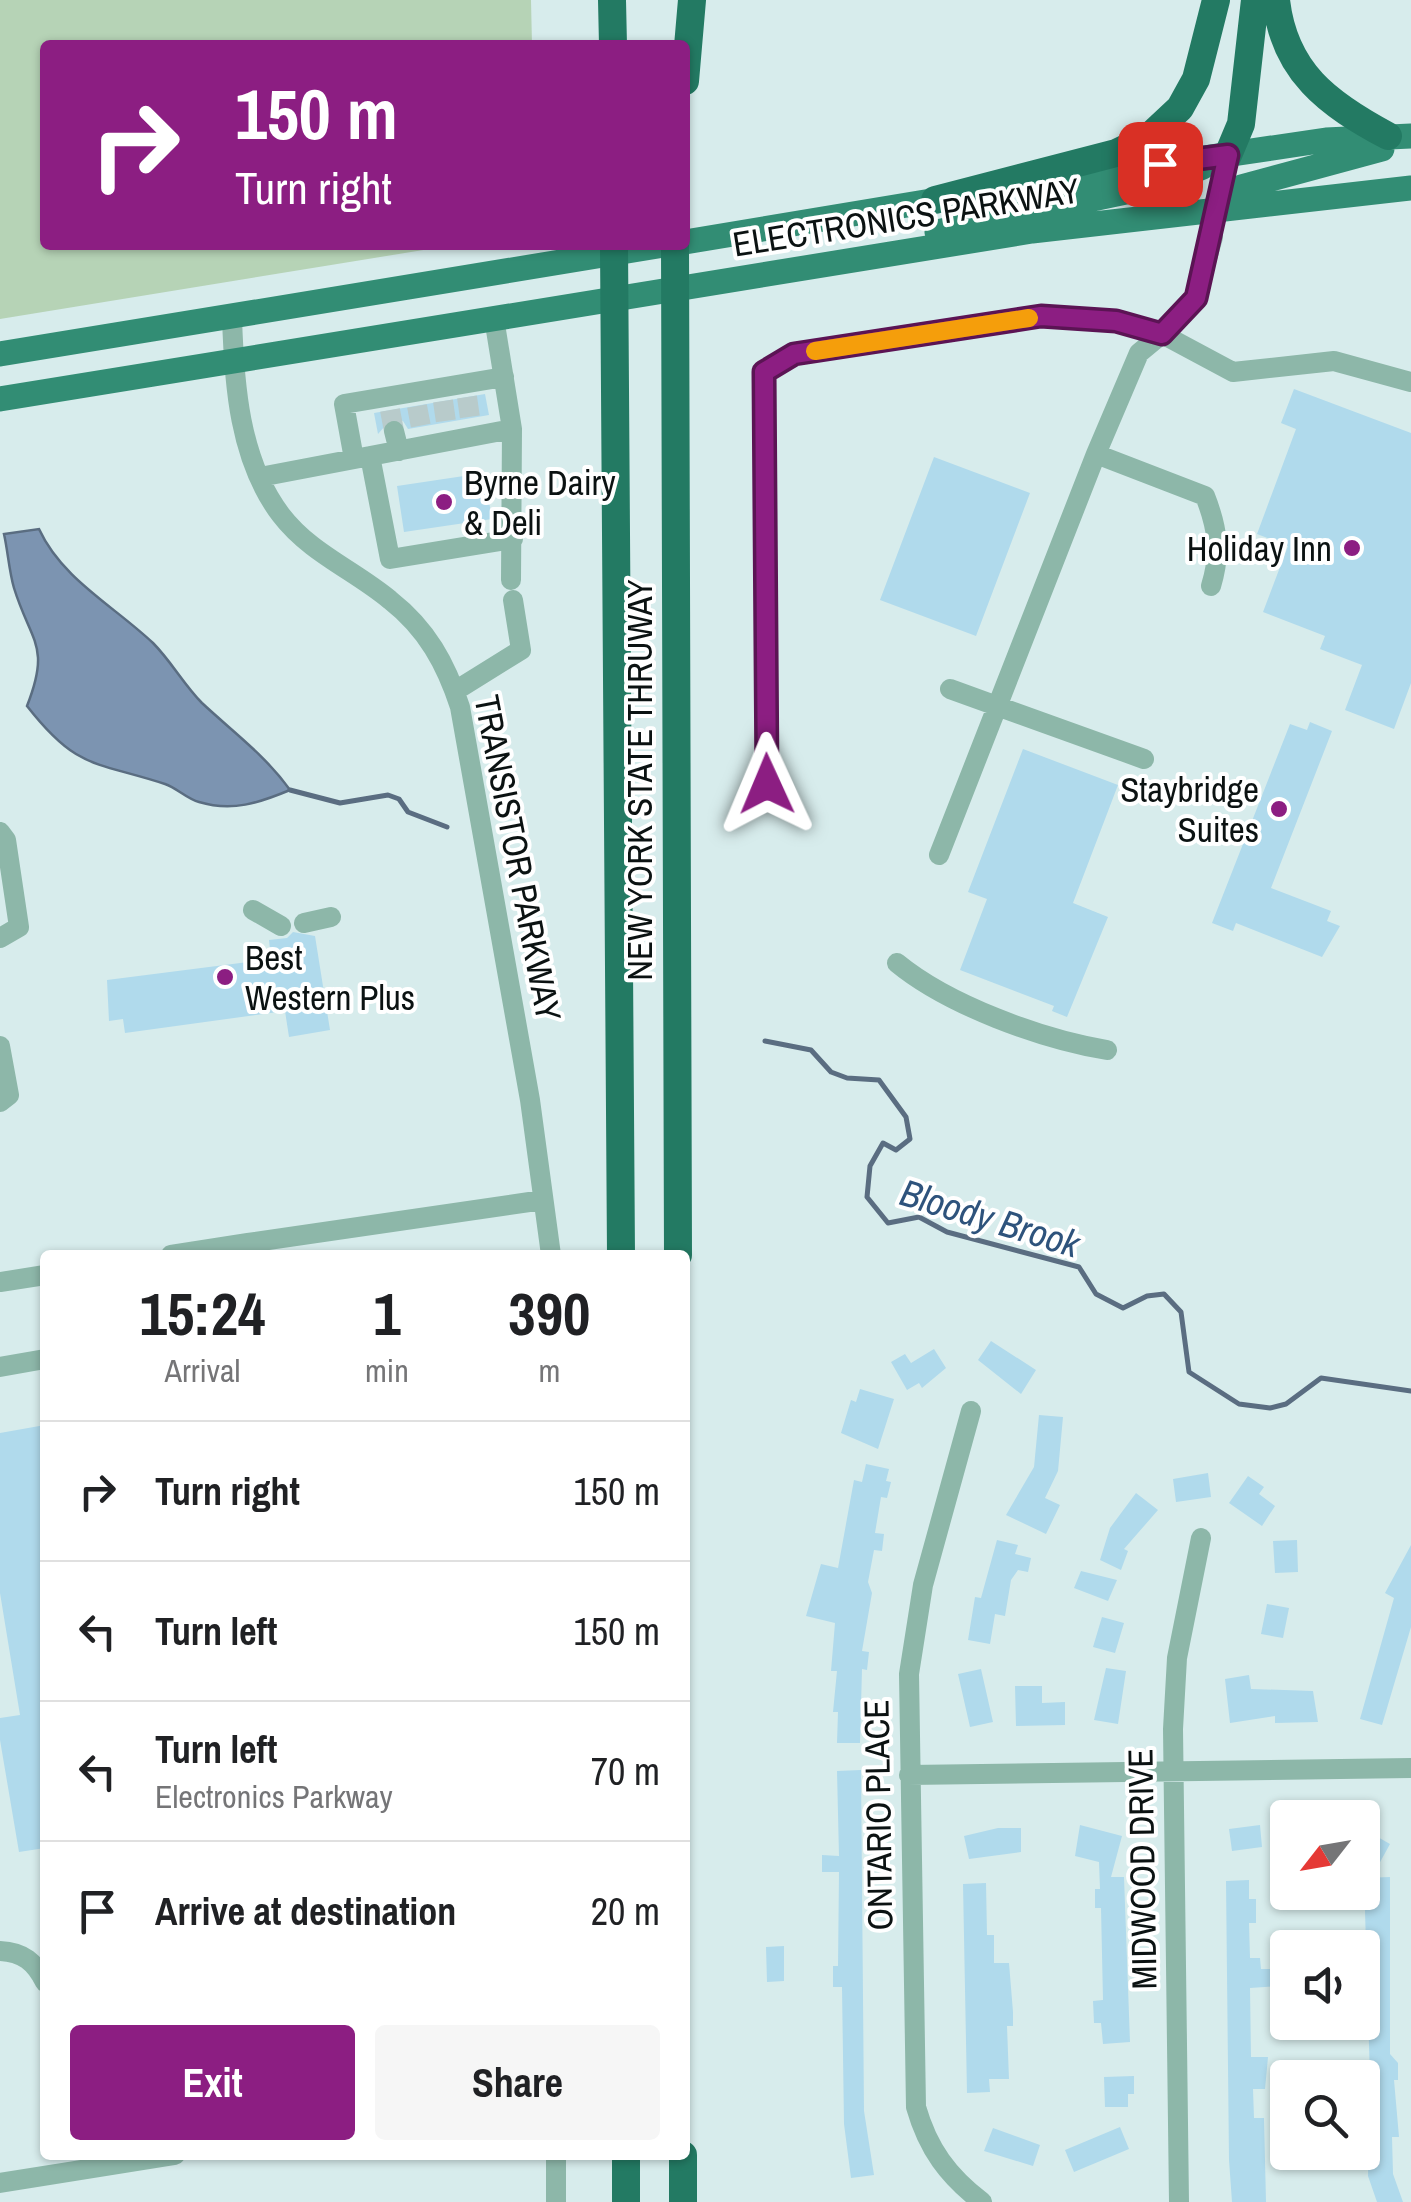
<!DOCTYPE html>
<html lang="en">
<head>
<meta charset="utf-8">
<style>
  :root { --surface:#fff; --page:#f6f6f6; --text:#202124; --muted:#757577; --line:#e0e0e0; --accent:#8c1e82 }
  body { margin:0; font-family:"Archivo Narrow",sans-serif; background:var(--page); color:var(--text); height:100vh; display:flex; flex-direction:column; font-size:38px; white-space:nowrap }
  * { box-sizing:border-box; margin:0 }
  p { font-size:32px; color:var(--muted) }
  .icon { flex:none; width:55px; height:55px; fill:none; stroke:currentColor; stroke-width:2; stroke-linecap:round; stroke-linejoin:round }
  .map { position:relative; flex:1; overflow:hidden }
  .side { position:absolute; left:40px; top:1250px; width:650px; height:910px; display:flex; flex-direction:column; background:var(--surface); border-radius:10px; box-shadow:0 2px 8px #0004 }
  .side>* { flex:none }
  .banner { position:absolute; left:40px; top:40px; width:650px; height:210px; border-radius:10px; box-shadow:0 2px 8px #0004; background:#8c1e82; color:#fff; overflow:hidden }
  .needle { width:65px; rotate:239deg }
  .buttons { position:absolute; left:1270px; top:1800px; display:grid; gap:20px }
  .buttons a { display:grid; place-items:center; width:110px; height:110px; border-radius:10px; background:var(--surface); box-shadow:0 2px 8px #0004; font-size:50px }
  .pin { position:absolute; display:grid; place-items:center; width:85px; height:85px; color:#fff; margin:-42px; border-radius:20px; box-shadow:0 5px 15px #0006 }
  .me { position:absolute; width:110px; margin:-55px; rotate:359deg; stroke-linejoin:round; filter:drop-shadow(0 0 8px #0008) }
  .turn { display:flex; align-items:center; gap:35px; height:210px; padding:0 30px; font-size:45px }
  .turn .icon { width:130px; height:130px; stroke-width:2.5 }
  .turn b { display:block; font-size:70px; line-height:85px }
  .eta { display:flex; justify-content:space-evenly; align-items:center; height:170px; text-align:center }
  .eta b { font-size:60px; font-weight:700; line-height:70px }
  .cta { display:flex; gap:20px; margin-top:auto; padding:20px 30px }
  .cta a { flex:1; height:115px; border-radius:10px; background:var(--accent); color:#fff; font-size:40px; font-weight:700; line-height:115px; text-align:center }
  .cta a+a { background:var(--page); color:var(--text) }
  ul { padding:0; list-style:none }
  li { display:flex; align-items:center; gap:30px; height:140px; padding:0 30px; border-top:2px solid var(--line) }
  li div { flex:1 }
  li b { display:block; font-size:38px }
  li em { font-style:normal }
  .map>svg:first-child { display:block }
</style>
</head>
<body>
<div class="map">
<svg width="1411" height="2202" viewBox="0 0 1411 2202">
  <rect width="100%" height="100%" fill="#d7ecec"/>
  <path fill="#b6d3b6" d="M 0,0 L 531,0 L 532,45 L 45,45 L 45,245 L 454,245 L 0,319 Z"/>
  <path fill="#7c94b1" stroke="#5a6d81" stroke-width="2.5" d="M 39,529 C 62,579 114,606 153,643 C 171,661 184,685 202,703 C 233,732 265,755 290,790 C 259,803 232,812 199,802 C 187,799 177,788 165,784 C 94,761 77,770 27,706 C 51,645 31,643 14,588 C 9,571 8,552 4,534 Z"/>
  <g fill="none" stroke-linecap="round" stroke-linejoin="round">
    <path stroke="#5a6d81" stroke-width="5" d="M 290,790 L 340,803 L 388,795 L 399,799 L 408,812 L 447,827
      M 765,1041 L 811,1050 L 831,1072 L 847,1078 L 879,1080 L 906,1117 L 910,1139 L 896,1150 L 883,1143 L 870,1166 L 867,1197 L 888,1223 L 919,1217 L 947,1232 L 1079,1267 L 1096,1294 L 1123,1308 L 1147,1296 L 1164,1294 L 1181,1312 L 1189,1372 L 1239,1404 L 1270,1408 L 1286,1404 L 1321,1378 L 1411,1391"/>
  </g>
  <path fill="#b0daec" d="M 1294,389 L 1411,433 L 1411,683 L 1394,729 L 1345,710 L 1362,665 L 1320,649 L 1325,636 L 1263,612 L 1288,546 L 1257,534 L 1296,429 L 1281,423 Z
    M 485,394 L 489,415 L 408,429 L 403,421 L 392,418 L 378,434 L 374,413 Z
    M 934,457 L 1030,493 L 976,636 L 880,600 Z
    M 484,473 L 492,519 L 404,532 L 397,486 Z
    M 1310,722 L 1332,731 L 1271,888 L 1331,911 L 1327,921 L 1340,926 L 1322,957 L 1236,923 L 1233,931 L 1212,923 L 1290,724 L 1307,730 Z
    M 1023,749 L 1118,785 L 1073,903 L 1108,917 L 1067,1017 L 1052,1011 L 1054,1006 L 960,970 L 987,899 L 968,892 Z
    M 293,932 L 315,936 L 330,1030 L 289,1037 L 285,1011 L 125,1033 L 123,1019 L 109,1021 L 107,980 L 271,959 L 269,940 L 287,938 Z
    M 991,1341 L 1036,1370 L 1021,1394 L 978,1360 Z
    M 934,1349 L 946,1368 L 922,1388 L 919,1383 L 907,1390 L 891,1362 L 905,1354 L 911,1363 Z
    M 860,1389 L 894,1399 L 878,1449 L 841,1433 L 851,1400 L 856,1402 Z
    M 1039,1415 L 1063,1417 L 1058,1471 L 1045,1498 L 1060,1505 L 1046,1534 L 1006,1515 L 1034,1467 Z
    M 45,1425 L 45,1848 L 19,1852 L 0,1740 L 0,1718 L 20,1715 L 0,1593 L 0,1433 Z
    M 866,1464 L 889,1469 L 886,1481 L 891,1482 L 887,1498 L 881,1497 L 875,1533 L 884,1534 L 882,1551 L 874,1550 L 868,1582 L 872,1593 L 862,1651 L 869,1652 L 867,1670 L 862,1669 L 860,1743 L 837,1743 L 838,1712 L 833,1712 L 837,1671 L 831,1671 L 835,1623 L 806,1616 L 821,1564 L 838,1568 L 854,1480 L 862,1482 Z
    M 1208,1473 L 1211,1497 L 1176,1502 L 1173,1479 Z
    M 1248,1476 L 1264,1487 L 1259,1494 L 1275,1506 L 1262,1526 L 1229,1503 Z
    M 1136,1493 L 1158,1510 L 1124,1549 L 1128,1551 L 1121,1570 L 1100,1560 L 1110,1528 Z
    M 997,1540 L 1018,1545 L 1015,1554 L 1031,1558 L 1028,1572 L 1018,1570 L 1011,1580 L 1005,1616 L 995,1614 L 990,1644 L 968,1640 L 975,1597 L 981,1598 Z
    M 1297,1540 L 1298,1572 L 1275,1573 L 1273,1541 Z
    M 1411,1545 L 1411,1627 L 1382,1725 L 1360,1719 L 1394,1598 L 1385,1593 Z
    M 1081,1571 L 1117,1580 L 1108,1601 L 1074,1588 Z
    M 1267,1604 L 1289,1608 L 1283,1638 L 1261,1634 Z
    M 1102,1617 L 1124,1623 L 1115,1653 L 1093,1647 Z
    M 1106,1668 L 1126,1671 L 1118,1724 L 1094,1720 Z
    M 981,1669 L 993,1722 L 970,1727 L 958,1674 Z
    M 1249,1675 L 1251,1689 L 1313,1691 L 1318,1722 L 1275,1723 L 1275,1716 L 1230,1723 L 1225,1679 Z
    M 1015,1686 L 1042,1686 L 1042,1703 L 1065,1702 L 1065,1725 L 1016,1726 Z
    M 861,1770 L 864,2111 L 874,2175 L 851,2178 L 844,2124 L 842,1987 L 833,1987 L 833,1966 L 838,1966 L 839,1872 L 822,1872 L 822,1855 L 839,1856 L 837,1771 Z
    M 1080,1825 L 1122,1836 L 1111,1877 L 1124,1877 L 1130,2042 L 1103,2044 L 1101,2023 L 1094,2023 L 1093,2001 L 1103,2000 L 1101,1908 L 1095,1908 L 1095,1889 L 1100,1889 L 1099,1862 L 1075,1856 Z
    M 1260,1825 L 1262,1847 L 1232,1851 L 1229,1829 Z
    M 998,1828 L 1021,1828 L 1021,1852 L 969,1859 L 964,1836 Z
    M 1362,1828 L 1390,1844 L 1379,1864 L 1362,1856 Z
    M 1390,1877 L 1390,2054 L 1398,2063 L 1398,2080 L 1394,2080 L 1399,2137 L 1392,2137 L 1393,2174 L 1403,2202 L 1377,2202 L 1368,2176 L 1369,2139 L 1362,2139 L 1362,2112 L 1371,2112 L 1364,1878 Z
    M 1249,1880 L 1249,1899 L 1256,1899 L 1256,1923 L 1249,1923 L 1250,1958 L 1260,1958 L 1261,1969 L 1279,1969 L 1280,1986 L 1250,1988 L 1251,2057 L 1268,2057 L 1265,2089 L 1253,2089 L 1254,2118 L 1264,2118 L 1266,2202 L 1232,2202 L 1229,2160 L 1226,1881 Z
    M 986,1883 L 987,1935 L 994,1935 L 994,1963 L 1009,1963 L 1013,2012 L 1013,2026 L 1007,2026 L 1009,2079 L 989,2079 L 990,2092 L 967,2093 L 963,1884 Z
    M 784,1946 L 784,1981 L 767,1982 L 766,1947 Z
    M 1134,2076 L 1134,2094 L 1128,2094 L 1128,2107 L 1105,2107 L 1104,2077 Z
    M 1120,2127 L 1129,2149 L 1074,2172 L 1065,2150 Z
    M 993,2128 L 1040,2145 L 1033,2166 L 984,2151 Z"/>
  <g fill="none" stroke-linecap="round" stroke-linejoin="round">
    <path stroke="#b8cbcb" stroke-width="20" stroke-dasharray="20 10" stroke-linecap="butt" d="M 467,397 L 470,418
      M 443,401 L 446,422
      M 417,406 L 421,427
      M 390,410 L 394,431"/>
    <path stroke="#8db7a9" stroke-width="20" d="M 1213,208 L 1213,237 L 1196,298 L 1162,334 L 1233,372 L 1334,361 L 1411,382
      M 232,317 C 234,383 239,460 281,515 C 310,553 354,570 390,600 C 427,629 446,664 460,707 L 530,1100 L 551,1255
      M 394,431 L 399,451
      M 1096,454 L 1205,496 C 1218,529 1221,553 1211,586
      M 370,456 L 390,559 L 513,539
      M 354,459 L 344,404 L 504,377
      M 260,477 L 512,429 L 494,318
      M 511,580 L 512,429
      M 950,689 L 1144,759
      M 455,691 L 521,650 L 513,600
      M 767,784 L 765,372 L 795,355 L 1041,316 L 1115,321 L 1162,334
      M 0,832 L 6,840 L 19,927 L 0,938
      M 939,855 L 1096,454 L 1139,353 L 1162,334
      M 253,910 L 281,926
      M 304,923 L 331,917
      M 897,963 C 948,1005 1041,1039 1107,1050
      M 0,1046 L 9,1095 L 0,1102
      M 171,1255 L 248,1243
      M 250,1255 L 248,1243 L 543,1200
      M 0,1282 L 45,1275
      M 0,1367 L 45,1359
      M 971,1411 L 923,1585 L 909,1674 L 916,2107 C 928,2149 948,2176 982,2202
      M 909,1775 L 1411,1768
      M 0,1951 C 23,1952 35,1962 45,1982
      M 556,2155 L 556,2202
      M 0,2183 L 175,2155
      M 1179,2202 L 1173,1729 L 1177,1658 L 1201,1538"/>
    <path stroke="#328d74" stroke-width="25" d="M 1049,181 L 1326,140 L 1411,136
      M 1214,208 L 1241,187 L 1382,149
      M 937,232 L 1159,185 L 1203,167
      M 685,242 L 955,197
      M 0,354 L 664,245
      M 0,399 L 1032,231 L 1411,188"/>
    <path stroke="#237a63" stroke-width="28" d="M 612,0 L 613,45
      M 1276,0 C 1284,72 1328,104 1388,136
      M 685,81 L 692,0
      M 1228,155 L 1241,124 L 1255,0
      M 935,200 L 1116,153 L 1149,137 L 1180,108 L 1196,79 L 1216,0
      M 614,245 L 621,1255
      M 675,245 L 678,1255
      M 626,2155 L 626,2202
      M 683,2155 L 683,2202"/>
  </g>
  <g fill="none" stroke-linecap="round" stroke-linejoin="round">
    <defs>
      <path id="route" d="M 767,784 L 764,372 L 794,354 L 1041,316 L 1116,321 L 1162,334 L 1196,298 L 1228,155 L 1160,164"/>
    </defs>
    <use href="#route" stroke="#5b1454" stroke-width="25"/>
    <use href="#route" stroke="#8c1e82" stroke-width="18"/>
    <path stroke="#f59e0b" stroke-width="18" d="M 815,351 L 1029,318"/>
  </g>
  <g fill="#8c1e82" stroke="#fff" stroke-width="4">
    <circle cx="444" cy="502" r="10"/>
    <circle cx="1352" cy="548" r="10"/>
    <circle cx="1279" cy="809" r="10"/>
    <circle cx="225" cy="977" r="10"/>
  </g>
  <g text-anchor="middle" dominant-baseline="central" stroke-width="8" stroke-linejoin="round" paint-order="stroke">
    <g font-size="35" fill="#0b1212" stroke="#fff">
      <text transform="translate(906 217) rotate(-9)">ELECTRONICS PARKWAY</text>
      <text transform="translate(639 780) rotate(-90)">NEW YORK STATE THRUWAY</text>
      <text transform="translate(518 858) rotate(79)">TRANSISTOR PARKWAY</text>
      <text transform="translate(878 1815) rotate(-91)">ONTARIO PLACE</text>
      <text transform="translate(1142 1869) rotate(-91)">MIDWOOD DRIVE</text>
    </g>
    <g font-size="35" fill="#0b1212" stroke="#fff" text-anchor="start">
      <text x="464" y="482">Byrne Dairy<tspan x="464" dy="40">&amp; Deli</tspan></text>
      <text x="1332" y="548" text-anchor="end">Holiday Inn</text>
      <text x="1259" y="789" text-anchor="end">Staybridge<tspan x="1259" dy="40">Suites</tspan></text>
      <text x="245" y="957">Best<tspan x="245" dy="40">Western Plus</tspan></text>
    </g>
    <g font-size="38" font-style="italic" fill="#2e537c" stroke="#fff">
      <text transform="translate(990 1218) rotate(17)">Bloody Brook</text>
    </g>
  </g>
</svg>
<div class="buttons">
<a><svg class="needle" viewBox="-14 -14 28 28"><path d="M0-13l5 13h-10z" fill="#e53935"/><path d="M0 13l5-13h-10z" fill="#757577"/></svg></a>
<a><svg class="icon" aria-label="sound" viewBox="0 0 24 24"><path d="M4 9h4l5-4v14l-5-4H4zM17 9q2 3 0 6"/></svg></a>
<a><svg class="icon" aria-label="search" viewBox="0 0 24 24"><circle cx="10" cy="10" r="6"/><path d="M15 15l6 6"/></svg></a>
</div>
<div class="pin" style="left:1160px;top:164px;background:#d93025"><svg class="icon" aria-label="arrive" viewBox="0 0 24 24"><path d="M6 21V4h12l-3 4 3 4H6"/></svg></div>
<svg class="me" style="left:767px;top:784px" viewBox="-20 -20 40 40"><path d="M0-17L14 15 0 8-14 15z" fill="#8c1e82" stroke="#fff" stroke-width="4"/></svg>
<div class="banner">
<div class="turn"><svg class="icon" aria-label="right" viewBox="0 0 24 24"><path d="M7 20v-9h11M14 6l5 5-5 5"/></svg><div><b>150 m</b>Turn right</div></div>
</div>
<section class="side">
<div class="eta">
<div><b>15:24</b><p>Arrival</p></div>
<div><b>1</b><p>min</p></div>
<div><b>390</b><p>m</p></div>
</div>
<ul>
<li><svg class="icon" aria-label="right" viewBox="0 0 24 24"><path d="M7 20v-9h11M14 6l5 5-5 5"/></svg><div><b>Turn right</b></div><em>150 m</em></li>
<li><svg class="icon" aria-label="left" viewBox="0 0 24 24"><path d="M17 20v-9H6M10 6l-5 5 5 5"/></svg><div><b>Turn left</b></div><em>150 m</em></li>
<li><svg class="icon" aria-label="left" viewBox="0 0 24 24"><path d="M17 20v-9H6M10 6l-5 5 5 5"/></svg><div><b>Turn left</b><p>Electronics Parkway</p></div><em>70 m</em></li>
<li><svg class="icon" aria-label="arrive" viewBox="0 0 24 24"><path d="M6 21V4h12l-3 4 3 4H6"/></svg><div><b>Arrive at destination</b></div><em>20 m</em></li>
</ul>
<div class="cta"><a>Exit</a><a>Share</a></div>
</section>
</div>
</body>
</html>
